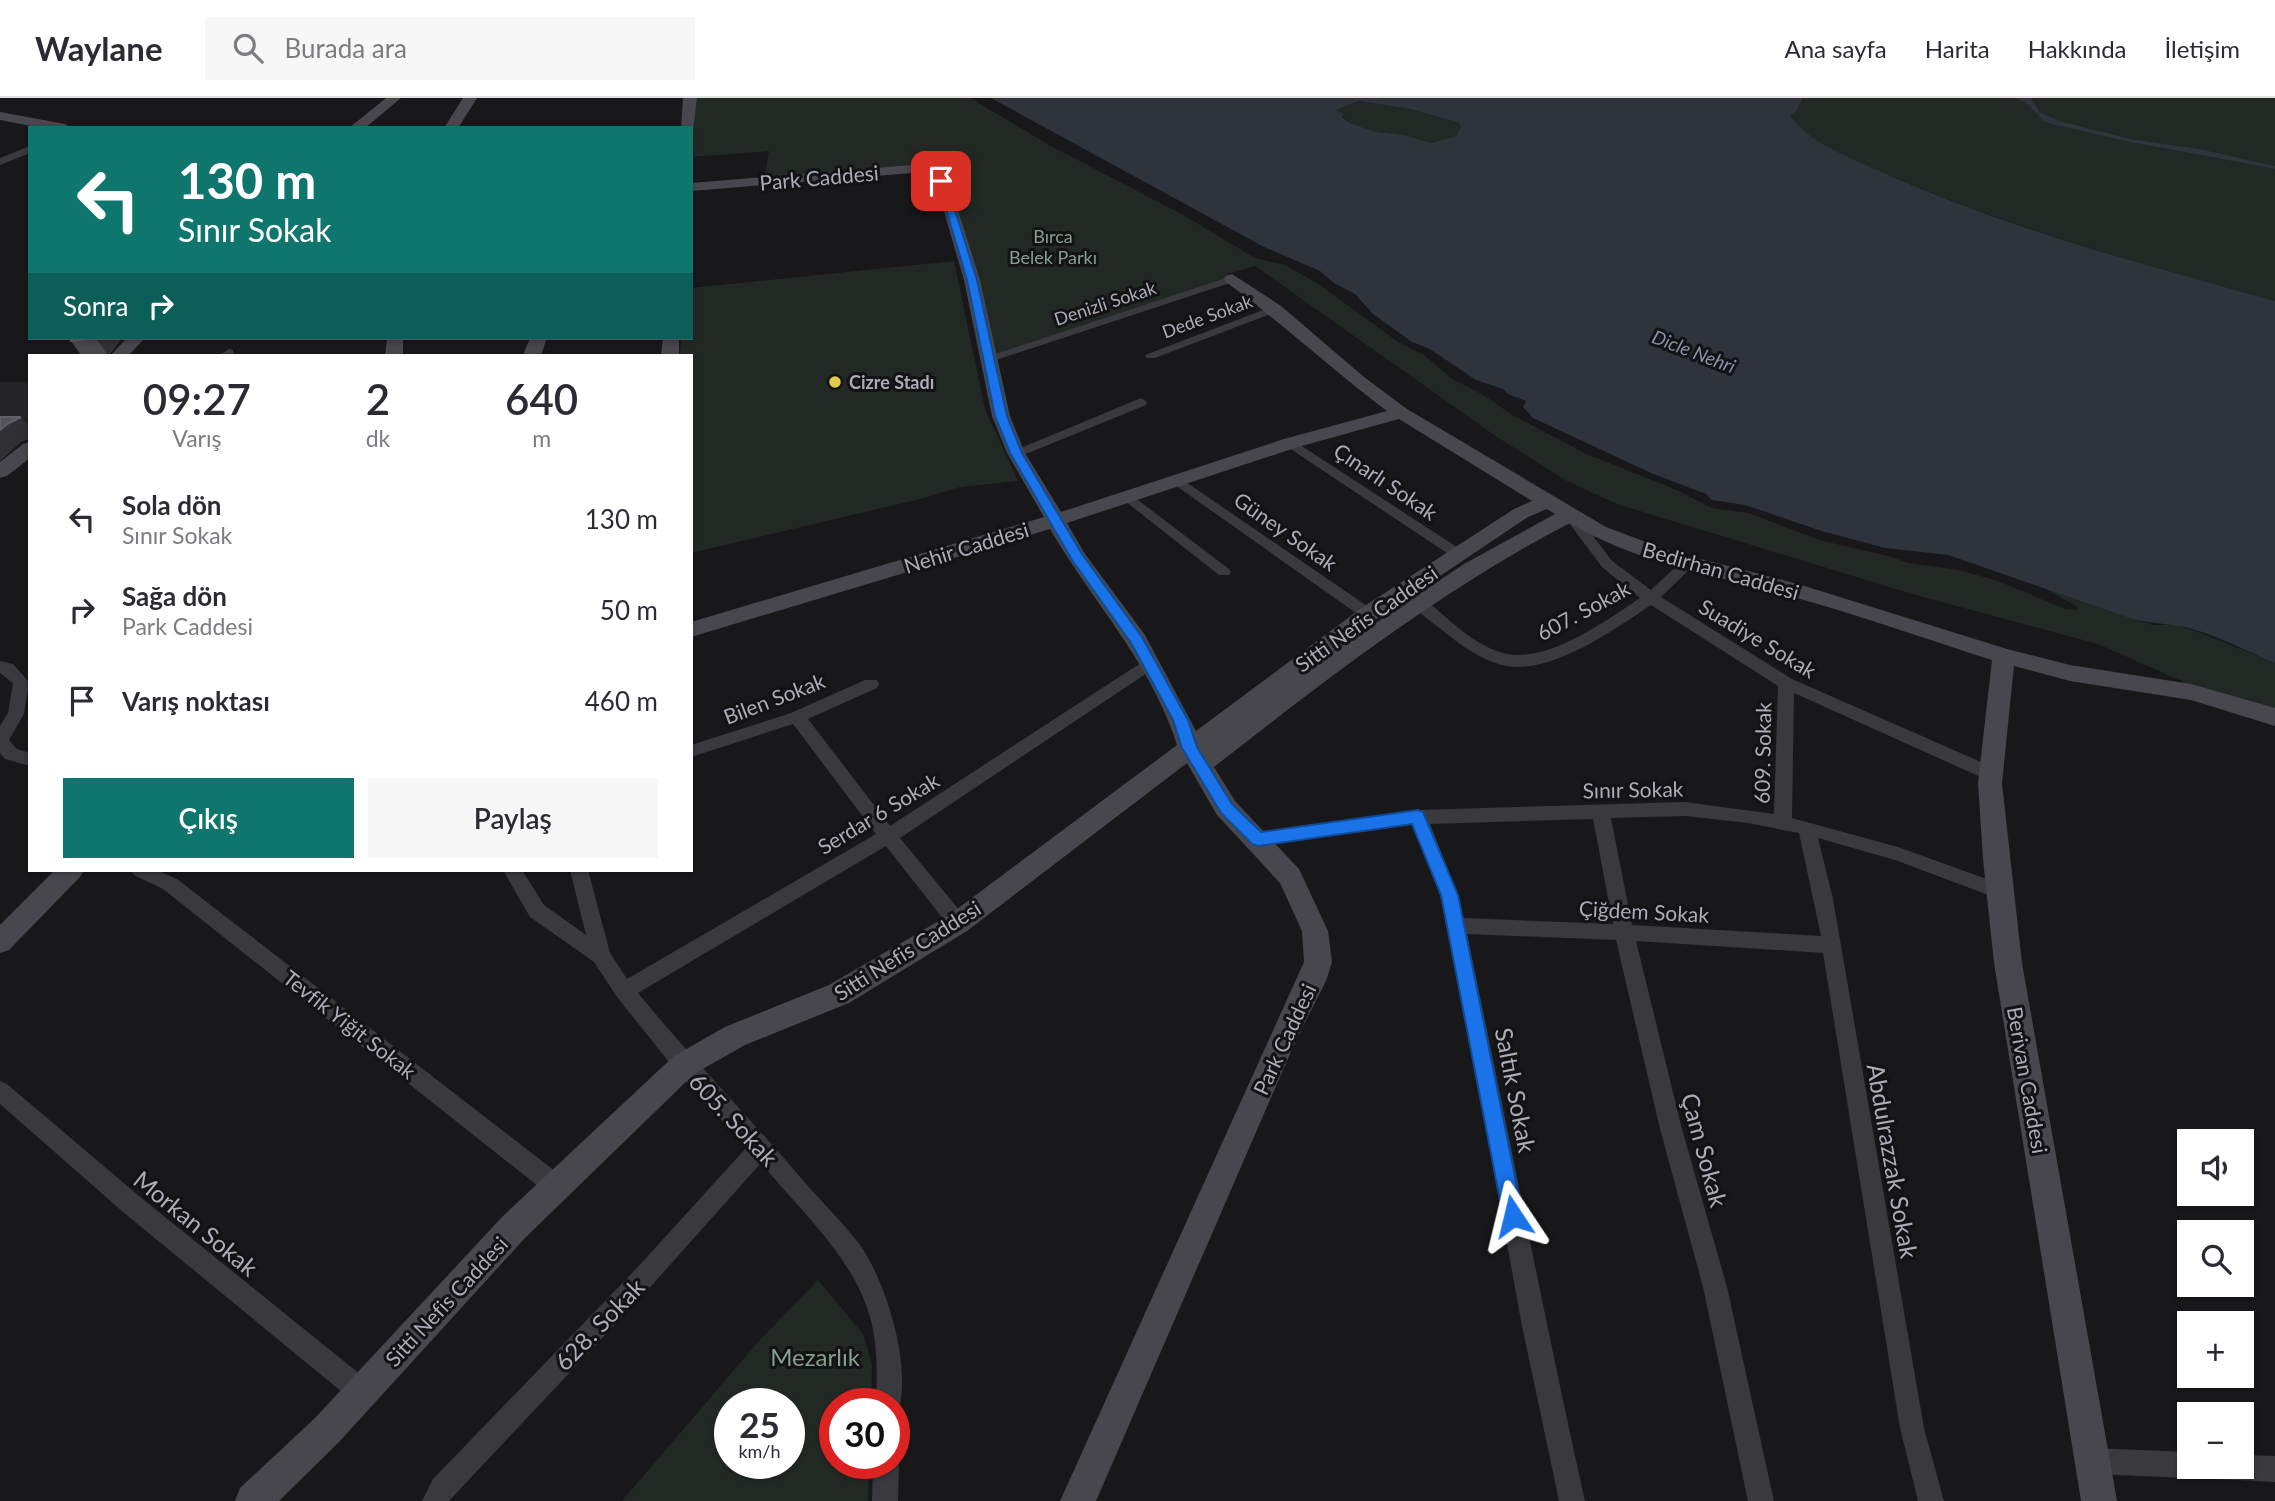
<!DOCTYPE html>
<html lang="tr">
<head>
<meta charset="utf-8">
<style>
  :root { --surface:#fff; --page:#f7f7f7; --text:#2b2b33; --muted:#7c7c81; --line:#e1e1e2; --accent:#0f766e }
  body { margin:0; font-family:Lato,sans-serif; background:var(--page); color:var(--text); height:100vh; display:flex; flex-direction:column; font-size:26px; white-space:nowrap }
  * { box-sizing:border-box; margin:0 }
  p { font-size:23px; color:var(--muted) }
  .icon { flex:none; width:38px; height:38px; fill:none; stroke:currentColor; stroke-width:2; stroke-linecap:round; stroke-linejoin:round }
  .map { position:relative; flex:1; overflow:hidden }
  .side { position:absolute; left:28px; top:256px; width:665px; height:518px; display:flex; flex-direction:column; background:var(--surface); border-radius:0px; box-shadow:0 2px 5px #0004 }
  .side>* { flex:none }
  .banner { position:absolute; left:28px; top:28px; width:665px; height:214px; border-radius:0px; box-shadow:0 2px 5px #0004; background:#0f766e; color:#fff; overflow:hidden }
  .buttons { position:absolute; left:2177px; top:1031px; display:grid; gap:14px }
  .buttons a { display:grid; place-items:center; width:77px; height:77px; border-radius:0px; background:var(--surface); box-shadow:0 2px 5px #0004; font-size:35px }
  .speed { position:absolute; left:714px; top:1290px; display:flex; gap:14px; font-size:35px; font-weight:700; text-align:center }
  .speed>* { display:grid; place-content:center; width:91px; height:91px; border-radius:50%; background:var(--surface); box-shadow:0 2px 5px #0004; line-height:1 }
  .speed small { font-size:18px; font-weight:400 }
  .speed .limit { border:10px solid #d22; background:#fff; color:#111 }
  .pin { position:absolute; display:grid; place-items:center; width:60px; height:60px; color:#fff; margin:-30px; border-radius:14px; box-shadow:0 4px 10px #0006 }
  .me { position:absolute; width:77px; margin:-38px; rotate:350deg; stroke-linejoin:round; filter:drop-shadow(0 0 5px #0008) }
  .turn { display:flex; align-items:center; gap:24px; height:147px; padding:0 35px; font-size:32px }
  .turn .icon { width:91px; height:91px; stroke-width:2.5 }
  .turn b { display:block; font-size:49px; line-height:60px }
  .then { display:flex; align-items:center; height:66px; padding:0 35px; background:#0003; gap:14px; font-size:26px }
  .eta { display:flex; justify-content:space-evenly; align-items:center; height:119px; text-align:center }
  .eta b { font-size:42px; font-weight:600; line-height:49px }
  .button { display:flex; gap:14px; margin-top:auto; padding:14px 35px }
  .button a { flex:1; height:80px; border-radius:0px; background:var(--accent); color:#fff; font-size:28px; font-weight:600; line-height:80px; text-align:center }
  .button a+a { background:var(--page); color:var(--text) }
  ul { padding:0; list-style:none }
  li { display:flex; align-items:center; gap:21px; height:91px; padding:0 35px }
  li div { flex:1 }
  li b { display:block; font-size:26px }
  li em { font-style:normal }
  header { display:flex; align-items:center; gap:42px; box-sizing:border-box; height:98px; padding:0 35px; background:var(--surface); border-bottom:2px solid var(--line) }
  header strong { font-size:33px }
  nav { display:flex; gap:38px; margin-inline-start:auto; font-size:24px }
  .search { width:490px; height:63px; background:var(--page); display:flex; align-items:center; gap:18px; box-sizing:border-box; padding:0 24px; border-radius:0px; color:var(--muted); font-size:26px }
  .map>svg:first-child { display:block }
</style>
</head>
<body>
<header>
<strong>Waylane</strong>
<div class="search"><svg class="icon" aria-label="search" viewBox="0 0 24 24"><circle cx="10" cy="10" r="6"/><path d="M15 15l6 6"/></svg>Burada ara</div>
<nav><a>Ana sayfa</a><a>Harita</a><a>Hakkında</a><a>İletişim</a></nav>
</header>
<div class="map">
<svg width="2275" height="1403" viewBox="0 0 2275 1403">
  <rect width="100%" height="100%" fill="#181719"/>
  <path fill="#242326" d="M 0,284 L 30,284 L 30,335 L 0,333 Z"/>
  <path fill="#222924" fill-rule="evenodd" d="M 690,0 L 970,0 L 1051,48 L 1185,118 L 1255,160 L 1285,167 L 1320,187 L 1398,244 L 1424,257 L 1451,280 L 1485,298 L 1512,317 L 1587,356 L 1677,392 L 1712,410 L 1749,415 L 1819,442 L 1892,459 L 1908,465 L 1959,472 L 1998,483 L 2065,511 L 2077,512 L 2076,508 L 2035,485 L 2078,502 L 2153,527 L 2176,527 L 2198,534 L 2275,565 L 2275,619 L 2227,603 L 2098,546 L 1912,496 L 1617,406 L 1567,383 L 1497,339 L 1255,168 L 1227,176 L 1232,181 L 989,260 L 945,93 L 928,73 L 764,83 L 769,53 L 691,59 Z
    M 1803,0 L 2014,0 L 2025,4 L 2047,25 L 2124,43 L 2275,71 L 2275,203 C 2142,166 2009,130 1882,74 C 1849,60 1810,48 1789,17 Z
    M 2031,0 L 2275,0 L 2275,68 L 2200,51 L 2133,41 L 2060,23 L 2040,14 Z
    M 1361,3 L 1411,11 L 1459,25 L 1461,29 L 1456,38 L 1431,45 L 1405,37 L 1376,34 L 1350,25 L 1336,12 Z
    M 954,163 L 985,311 L 1018,383 L 960,389 L 920,401 L 691,455 L 691,257 L 680,257 L 681,240 L 691,240 L 691,190 Z
    M 818,1182 L 863,1236 L 872,1266 L 871,1305 L 835,1306 L 835,1365 L 869,1365 L 868,1403 L 622,1403 L 758,1244 ZM 730,1306 L 789,1306 L 789,1365 L 730,1365 Z"/>
  <path fill="#2f333c" fill-rule="evenodd" d="M 991,0 L 1803,0 L 1796,13 L 1790,18 C 1813,48 1849,59 1884,75 C 2009,131 2143,166 2275,203 L 2275,565 C 2244,553 2211,533 2178,528 C 2161,525 2147,525 2130,520 L 1948,457 L 1885,450 L 1822,433 L 1745,407 L 1712,402 L 1706,396 L 1651,375 L 1533,320 L 1523,309 L 1526,303 L 1508,296 L 1503,291 L 1476,282 L 1430,251 L 1412,244 L 1373,216 L 1355,196 L 1334,185 L 1320,173 L 1264,149 ZM 1360,3 L 1411,11 L 1459,25 L 1461,29 L 1456,38 L 1431,45 L 1405,37 L 1376,34 L 1350,25 L 1342,19 L 1344,16 L 1336,12 Z
    M 2014,0 L 2031,0 L 2040,14 L 2060,23 L 2132,41 L 2200,51 L 2275,68 L 2275,71 L 2124,43 L 2047,25 L 2041,22 L 2042,21 L 2025,4 Z"/>
  <g fill="none" stroke-linecap="round" stroke-linejoin="round">
    <path fill="#39393e" fill-rule="evenodd" d="M 30,48 L 30,55 L 0,67 L 0,60 Z
      M 1232,178 L 1238,181 L 1236,183 L 993,263 L 985,263 L 983,260 Z
      M 1271,209 L 1281,212 L 1155,260 L 1147,260 L 1145,257 Z
      M 229,251 L 233,252 L 234,257 L 219,257 Z
      M 1141,300 L 1147,304 L 1146,307 L 1021,358 L 1016,359 L 1009,355 Z
      M 1291,341 L 1463,453 L 1465,456 L 1463,459 L 1453,459 L 1286,348 L 1284,345 Z
      M 1180,380 L 1373,512 L 1376,516 L 1373,520 L 1363,520 L 1175,387 L 1173,384 Z
      M 1130,396 L 1229,471 L 1231,474 L 1229,477 L 1219,477 L 1125,403 L 1125,397 Z
      M 1570,412 L 1575,414 L 1612,463 L 1651,492 L 1684,461 L 1694,461 L 1696,464 L 1694,467 L 1661,499 L 1792,581 L 1997,671 L 2000,676 L 1997,681 L 1985,681 L 1794,595 L 1792,720 L 1898,749 L 2006,788 L 2008,793 L 2006,798 L 1999,801 L 1895,762 L 1818,740 L 1833,801 L 1924,1330 L 1944,1403 L 1918,1403 L 1900,1330 L 1823,855 L 1636,843 L 1682,1031 L 1727,1189 L 1774,1403 L 1748,1403 L 1703,1189 L 1660,1031 L 1616,842 L 1467,836 C 1507,1025 1543,1215 1585,1403 L 1559,1403 L 1521,1223 L 1483,1013 L 1440,797 L 1412,727 L 1258,748 L 1252,746 L 1249,741 L 1252,736 L 1258,734 L 1418,712 L 1685,704 L 1774,716 L 1778,588 L 1651,507 C 1615,531 1559,571 1514,569 C 1489,567 1466,551 1447,536 C 1435,526 1419,516 1410,504 L 1413,500 L 1423,500 C 1447,519 1473,547 1503,555 C 1546,567 1607,522 1640,500 L 1602,469 L 1563,417 ZM 1685,718 L 1748,725 L 1799,735 L 1821,838 L 1632,827 L 1611,720 ZM 1593,721 L 1613,826 L 1463,820 L 1458,797 L 1430,726 Z
      M 1150,559 L 1158,565 L 1156,569 L 900,740 L 965,819 L 967,825 L 965,831 L 958,833 L 951,831 L 886,748 L 638,895 C 692,961 752,1022 807,1087 C 825,1107 844,1126 860,1147 C 886,1183 914,1273 897,1315 L 894,1316 L 894,1306 L 876,1306 C 877,1277 878,1247 870,1219 C 853,1159 800,1112 761,1065 L 652,1187 L 449,1403 L 422,1403 L 433,1381 L 636,1171 L 747,1049 L 677,974 L 617,899 L 594,864 L 530,819 L 503,772 L 522,772 L 544,807 L 586,837 L 570,772 L 588,772 L 610,855 L 627,881 L 876,736 L 793,626 L 691,659 L 691,647 L 791,615 L 865,582 L 877,582 L 879,586 L 877,590 L 808,621 L 890,728 Z
      M 0,563 L 13,566 L 29,584 L 24,616 L 9,642 L 17,651 L 30,655 L 30,668 L 5,661 L 0,655 L 0,628 L 8,615 L 13,585 L 0,575 Z
      M 131,772 L 157,772 L 177,781 L 564,1080 L 567,1088 L 564,1096 L 556,1099 L 548,1096 L 163,791 L 134,777 Z
      M 0,983 L 7,986 L 139,1098 L 371,1285 L 374,1294 L 371,1303 L 362,1306 L 353,1303 L 123,1114 L 0,1006 Z
      M 2092,1350 L 2189,1354 L 2189,1368 L 2201,1368 L 2198,1376 L 2189,1380 L 2092,1376 L 2083,1372 L 2079,1363 L 2083,1354 Z
      M 894,1356 L 899,1365 L 898,1403 L 872,1403 L 873,1365 L 894,1365 Z
      M 2242,1357 L 2275,1358 L 2275,1384 L 2217,1381 L 2208,1377 L 2205,1368 L 2242,1368 Z"/>
    <path fill="#47474d" fill-rule="evenodd" d="M 386,0 L 401,0 L 365,30 L 349,30 Z
      M 463,0 L 477,0 L 458,30 L 444,30 Z
      M 683,0 L 697,0 L 693,33 L 691,30 L 681,30 Z
      M 0,14 L 65,26 L 72,30 L 41,30 L 0,22 Z
      M 912,67 L 938,71 L 952,93 L 980,182 L 1010,318 L 1025,355 L 1061,414 L 1284,341 L 1387,313 C 1332,272 1282,225 1226,184 L 1224,181 L 1226,178 L 1232,176 L 1281,208 L 1364,279 L 1407,311 L 1606,429 L 1670,453 L 1798,486 L 2007,551 L 2070,567 L 2191,586 L 2275,610 L 2275,628 L 2191,602 L 2070,583 L 2014,568 L 2002,685 L 2022,865 L 2117,1403 L 2081,1403 L 1994,865 L 1983,761 L 1978,685 L 1992,562 C 1923,540 1853,515 1783,496 C 1711,476 1634,464 1570,425 C 1441,492 1328,580 1214,669 L 1235,703 L 1299,771 L 1328,833 L 1332,864 L 1326,883 L 1296,942 L 1096,1403 L 1060,1403 L 1304,864 L 1302,833 L 1280,785 L 1217,717 L 1187,665 L 967,833 L 849,905 L 745,947 L 694,976 L 525,1140 L 339,1344 L 279,1403 L 235,1403 L 240,1390 L 315,1320 L 503,1118 L 674,958 L 725,929 L 829,887 L 949,817 L 1177,647 C 1152,566 1092,503 1050,431 L 691,539 L 691,524 L 1044,419 L 1007,355 L 992,318 L 964,182 L 938,93 L 928,78 L 912,75 L 691,93 L 691,85 ZM 1399,321 L 1532,403 L 1514,411 L 1360,511 L 1196,633 L 1145,537 L 1085,456 L 1067,425 L 1298,349 ZM 1547,411 L 1555,416 L 1464,466 L 1328,557 L 1376,521 L 1528,419 Z
      M 127,240 L 145,240 L 129,257 L 111,257 Z
      M 387,240 L 403,240 L 403,257 L 385,257 Z
      M 530,240 L 547,240 L 541,257 L 523,257 Z
      M 663,240 L 679,240 L 679,257 L 661,257 Z
      M 30,344 L 30,360 L 7,378 L 0,380 L 0,364 L 23,346 Z
      M 55,772 L 84,772 L 80,779 L 9,852 L 0,855 L 0,827 Z"/>
  </g>
  <path fill="#49484e" d="M 73,240 L 120,240 L 121,241 L 109,257 L 81,257 L 71,243 Z"/>
  <path fill="#313034" d="M 96,240 L 120,240 L 121,241 L 108,257 Z
    M 21,319 L 30,330 L 30,340 L 21,344 L 0,363 L 0,332 L 7,326 Z"/>
  <path fill="#545359" stroke="#626168" stroke-width="2" d="M 73,240 L 97,240 L 71,243 Z
    M 0,319 L 21,319 L 7,326 L 0,332 Z"/>
  <path fill="#1a73e8" stroke="#114b97" stroke-width="2" d="M 937,81 L 946,83 L 977,182 L 1007,318 L 1022,355 L 1082,456 L 1142,539 L 1188,622 L 1197,649 L 1232,706 L 1261,734 L 1418,712 L 1423,714 L 1458,797 L 1523,1118 L 1520,1125 L 1513,1128 L 1506,1125 L 1503,1118 L 1441,797 L 1412,726 L 1258,748 L 1252,746 L 1221,715 L 1182,650 L 1173,622 L 1131,545 L 1072,462 L 1010,355 L 995,318 L 967,182 Z"/>
  <circle fill="#dfcc49" stroke="#131214" stroke-width="2.5" cx="835" cy="284" r="7"/>
  <g text-anchor="middle" dominant-baseline="central" stroke-width="6" stroke-linejoin="round" paint-order="stroke">
    <g font-size="18" fill="#84a08c" stroke="#131214">
      <text x="1053" y="138">Bırca<tspan x="1053" dy="21">Belek Parkı</tspan></text>
    </g>
    <g font-size="18" fill="#abacb7" stroke="#131214">
      <text transform="translate(1105 205) rotate(-18)">Denizli Sokak</text>
      <text transform="translate(1207 218) rotate(-20)">Dede Sokak</text>
    </g>
    <g font-size="18" font-weight="bold" fill="#abacb7" stroke="#131214" text-anchor="start">
      <text x="849" y="284">Cizre Stadı</text>
    </g>
    <g font-size="19" font-style="italic" fill="#8693af" stroke="#131214">
      <text transform="translate(1694 253) rotate(21)">Dicle Nehri</text>
    </g>
    <g font-size="21" fill="#abacb7" stroke="#131214">
      <text transform="translate(819 79) rotate(-5)">Park Caddesi</text>
      <text transform="translate(1386 383) rotate(34)">Çınarlı Sokak</text>
      <text transform="translate(1286 433) rotate(35)">Güney Sokak</text>
      <text transform="translate(966 449) rotate(-17)">Nehir Caddesi</text>
      <text transform="translate(1721 472) rotate(16)">Bedirhan Caddesi</text>
      <text transform="translate(1583 512) rotate(-28)">607. Sokak</text>
      <text transform="translate(1366 520) rotate(-35)">Sitti Nefis Caddesi</text>
      <text transform="translate(1758 540) rotate(31)">Suadiye Sokak</text>
      <text transform="translate(774 600) rotate(-21)">Bilen Sokak</text>
      <text transform="translate(1762 655) rotate(-89)">609. Sokak</text>
      <text transform="translate(1633 691) rotate(-1)">Sınır Sokak</text>
      <text transform="translate(878 715) rotate(-31)">Serdar 6 Sokak</text>
      <text transform="translate(1644 813) rotate(3)">Çiğdem Sokak</text>
      <text transform="translate(907 852) rotate(-32)">Sitti Nefis Caddesi</text>
      <text transform="translate(350 926) rotate(38)">Tevfik Yiğit Sokak</text>
      <text transform="translate(1284 941) rotate(-65)">Park Caddesi</text>
      <text transform="translate(2028 982) rotate(80)">Berivan Caddesi</text>
      <text transform="translate(446 1203) rotate(-47)">Sitti Nefis Caddesi</text>
    </g>
    <g font-size="24" fill="#abacb7" stroke="#131214">
      <text transform="translate(1516 992) rotate(79)">Saltık Sokak</text>
      <text transform="translate(734 1021) rotate(47)">605. Sokak</text>
      <text transform="translate(1705 1052) rotate(75)">Çam Sokak</text>
      <text transform="translate(1893 1063) rotate(80)">Abdulrazzak Sokak</text>
      <text transform="translate(196 1125) rotate(39)">Morkan Sokak</text>
      <text transform="translate(599 1226) rotate(-46)">628. Sokak</text>
    </g>
    <g font-size="24" fill="#84a08c" stroke="#131214">
      <text x="815" y="1258">Mezarlık</text>
    </g>
  </g>
</svg>
<div class="buttons">
<a><svg class="icon" aria-label="sound" viewBox="0 0 24 24"><path d="M4 9h4l5-4v14l-5-4H4zM17 9q2 3 0 6"/></svg></a>
<a><svg class="icon" aria-label="search" viewBox="0 0 24 24"><circle cx="10" cy="10" r="6"/><path d="M15 15l6 6"/></svg></a>
<a>+</a>
<a>−</a>
</div>
<div class="speed"><div>25<small>km/h</small></div><div class="limit">30</div></div>
<div class="pin" style="left:941px;top:83px;background:#d93025"><svg class="icon" aria-label="arrive" viewBox="0 0 24 24"><path d="M6 21V4h12l-3 4 3 4H6"/></svg></div>
<svg class="me" style="left:1513px;top:1118px" viewBox="-20 -20 40 40"><path d="M0-17L14 15 0 8-14 15z" fill="#1a73e8" stroke="#fff" stroke-width="4"/></svg>
<div class="banner">
<div class="turn"><svg class="icon" aria-label="left" viewBox="0 0 24 24"><path d="M17 20v-9H6M10 6l-5 5 5 5"/></svg><div><b>130 m</b>Sınır Sokak</div></div>
<div class="then">Sonra<svg class="icon" aria-label="right" viewBox="0 0 24 24"><path d="M7 20v-9h11M14 6l5 5-5 5"/></svg></div>
</div>
<section class="side">
<div class="eta">
<div><b>09:27</b><p>Varış</p></div>
<div><b>2</b><p>dk</p></div>
<div><b>640</b><p>m</p></div>
</div>
<ul>
<li><svg class="icon" aria-label="left" viewBox="0 0 24 24"><path d="M17 20v-9H6M10 6l-5 5 5 5"/></svg><div><b>Sola dön</b><p>Sınır Sokak</p></div><em>130 m</em></li>
<li><svg class="icon" aria-label="right" viewBox="0 0 24 24"><path d="M7 20v-9h11M14 6l5 5-5 5"/></svg><div><b>Sağa dön</b><p>Park Caddesi</p></div><em>50 m</em></li>
<li><svg class="icon" aria-label="arrive" viewBox="0 0 24 24"><path d="M6 21V4h12l-3 4 3 4H6"/></svg><div><b>Varış noktası</b></div><em>460 m</em></li>
</ul>
<div class="button"><a>Çıkış</a><a>Paylaş</a></div>
</section>
</div>
</body>
</html>
